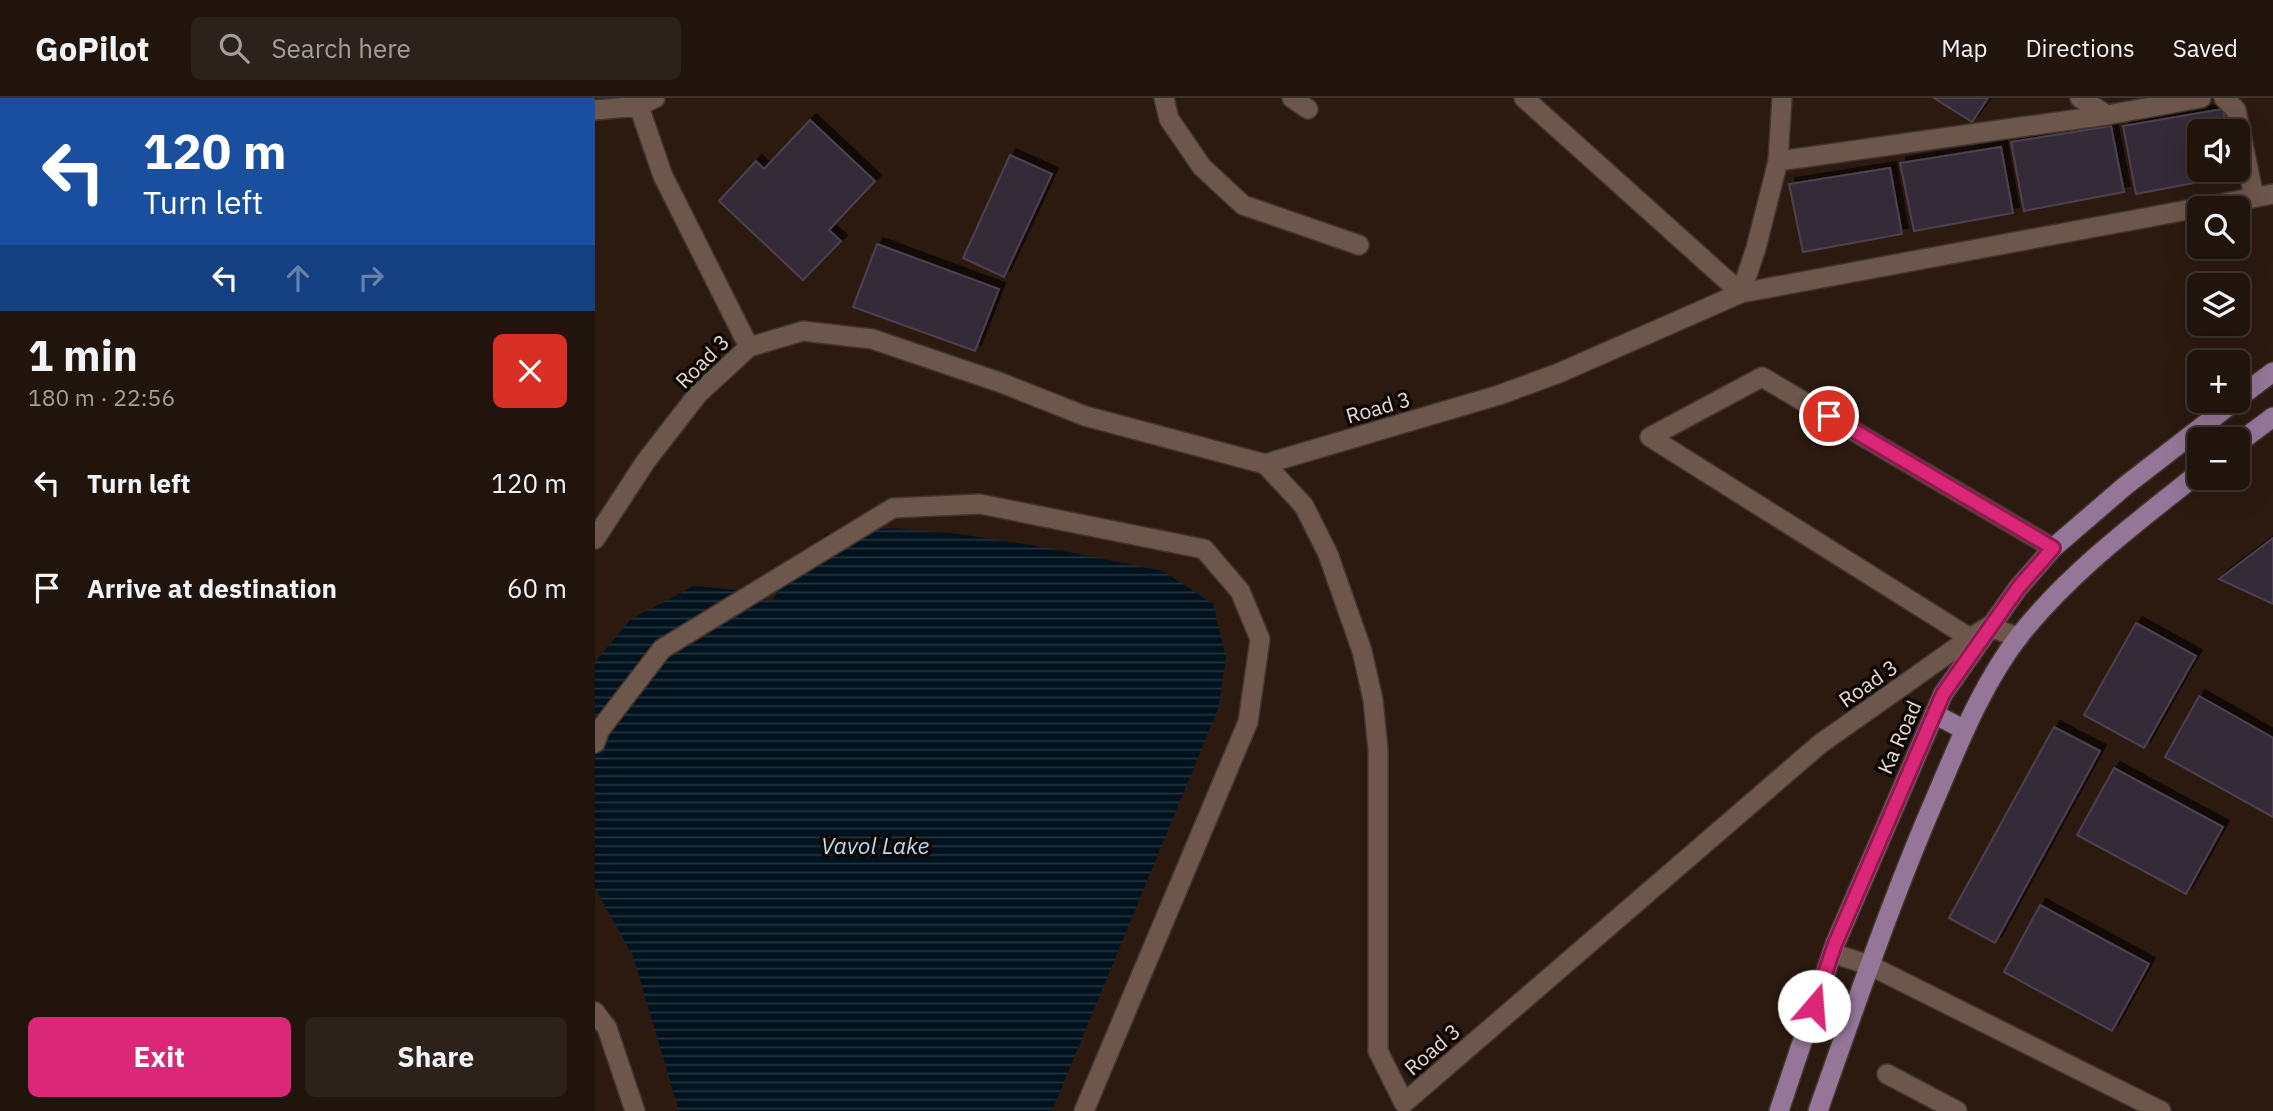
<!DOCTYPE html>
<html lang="en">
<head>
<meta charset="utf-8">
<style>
  :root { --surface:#21140d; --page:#2d211b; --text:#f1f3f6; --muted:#a29e9d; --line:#3e332e; --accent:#db2777 }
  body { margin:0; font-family:"IBM Plex Sans",sans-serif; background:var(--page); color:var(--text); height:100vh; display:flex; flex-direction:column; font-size:26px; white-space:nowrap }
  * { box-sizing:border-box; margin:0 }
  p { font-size:23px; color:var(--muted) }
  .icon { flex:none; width:38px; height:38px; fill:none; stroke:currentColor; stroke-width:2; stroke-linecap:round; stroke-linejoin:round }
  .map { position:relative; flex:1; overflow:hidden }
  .side { display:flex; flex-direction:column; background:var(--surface); width:595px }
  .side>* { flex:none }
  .guide { background:#1a4fa0; color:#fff; overflow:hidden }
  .controls { position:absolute; left:1592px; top:21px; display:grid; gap:14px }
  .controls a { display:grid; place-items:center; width:63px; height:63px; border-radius:10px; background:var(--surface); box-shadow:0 7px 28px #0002,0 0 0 2px var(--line); font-size:35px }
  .pin { position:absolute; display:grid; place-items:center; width:60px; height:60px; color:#fff; margin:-30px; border:4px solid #fff; border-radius:50%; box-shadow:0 2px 7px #0007 }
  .me { position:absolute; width:77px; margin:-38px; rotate:18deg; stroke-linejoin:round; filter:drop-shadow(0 0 5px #0008) }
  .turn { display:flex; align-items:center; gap:24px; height:147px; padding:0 28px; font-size:32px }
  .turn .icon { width:91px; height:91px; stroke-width:2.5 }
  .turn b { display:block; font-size:49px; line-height:60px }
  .lanes { display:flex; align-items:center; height:66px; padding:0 28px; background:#0003; justify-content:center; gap:35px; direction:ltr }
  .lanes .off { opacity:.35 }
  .round { display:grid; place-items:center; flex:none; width:74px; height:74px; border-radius:10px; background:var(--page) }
  .summary { display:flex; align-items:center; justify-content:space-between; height:119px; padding:0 28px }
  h1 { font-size:42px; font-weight:700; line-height:52px }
  .button { display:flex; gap:14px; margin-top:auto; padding:14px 28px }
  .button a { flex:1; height:80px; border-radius:10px; background:var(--accent); color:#fff; font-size:28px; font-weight:700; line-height:80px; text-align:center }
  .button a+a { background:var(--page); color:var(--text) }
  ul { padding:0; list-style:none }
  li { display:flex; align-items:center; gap:21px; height:105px; padding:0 28px }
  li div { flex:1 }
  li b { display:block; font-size:26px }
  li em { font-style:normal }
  header { display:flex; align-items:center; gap:42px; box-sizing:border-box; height:98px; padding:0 35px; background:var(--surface); border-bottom:2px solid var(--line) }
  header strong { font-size:33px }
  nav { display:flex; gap:38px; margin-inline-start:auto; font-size:24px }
  .search { width:490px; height:63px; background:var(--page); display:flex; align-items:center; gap:18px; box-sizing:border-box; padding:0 24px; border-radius:10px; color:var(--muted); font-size:26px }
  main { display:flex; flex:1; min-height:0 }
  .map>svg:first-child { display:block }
</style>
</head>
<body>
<header>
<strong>GoPilot</strong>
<div class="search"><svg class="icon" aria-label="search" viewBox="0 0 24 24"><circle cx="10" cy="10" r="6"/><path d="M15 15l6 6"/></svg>Search here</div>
<nav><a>Map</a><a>Directions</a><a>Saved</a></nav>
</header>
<main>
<section class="side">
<div class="guide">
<div class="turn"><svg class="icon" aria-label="left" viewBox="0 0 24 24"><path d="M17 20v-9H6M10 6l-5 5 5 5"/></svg><div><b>120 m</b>Turn left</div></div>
<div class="lanes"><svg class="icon" aria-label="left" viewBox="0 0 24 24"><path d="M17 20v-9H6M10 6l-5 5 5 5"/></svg><svg class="icon off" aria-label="ahead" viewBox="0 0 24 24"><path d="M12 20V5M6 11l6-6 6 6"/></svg><svg class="icon off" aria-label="right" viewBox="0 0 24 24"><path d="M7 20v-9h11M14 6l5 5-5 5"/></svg></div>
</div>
<div class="summary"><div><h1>1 min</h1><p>180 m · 22:56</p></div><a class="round" style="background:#d93025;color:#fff"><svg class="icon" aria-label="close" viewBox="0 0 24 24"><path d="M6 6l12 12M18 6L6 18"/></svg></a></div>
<ul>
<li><svg class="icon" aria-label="left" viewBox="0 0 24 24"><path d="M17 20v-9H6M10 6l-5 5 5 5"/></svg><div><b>Turn left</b></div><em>120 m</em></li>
<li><svg class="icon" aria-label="arrive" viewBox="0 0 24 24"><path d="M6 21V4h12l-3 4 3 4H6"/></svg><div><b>Arrive at destination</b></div><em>60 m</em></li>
</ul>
<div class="button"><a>Exit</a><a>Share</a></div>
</section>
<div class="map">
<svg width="1678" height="1013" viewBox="0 0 1678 1013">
  <defs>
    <pattern id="water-rules" width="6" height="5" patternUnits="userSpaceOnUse" patternTransform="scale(1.75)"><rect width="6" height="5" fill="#00121e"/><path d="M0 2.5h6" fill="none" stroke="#25343e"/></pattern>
    <filter id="shadow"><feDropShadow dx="6" dy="-6" stdDeviation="0" flood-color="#0009"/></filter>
  </defs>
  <rect width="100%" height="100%" fill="#2c1a11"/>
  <path fill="url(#water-rules)" d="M 298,430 L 364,436 L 448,449 L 568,473 L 618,506 L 631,560 L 623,611 L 457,1013 L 84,1013 L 38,858 L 0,790 L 0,564 L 36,521 L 99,488 L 141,492 L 176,503 L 231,436 Z"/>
  <path fill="#362939" stroke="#4e4050" stroke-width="2" filter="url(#shadow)" d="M 1339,0 L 1393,0 L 1377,24 Z
    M 1628,11 L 1632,33 L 1605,33 L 1605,72 L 1640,72 L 1641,77 L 1541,96 L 1528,28 Z
    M 215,22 L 280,83 L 234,132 L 246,143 L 208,182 L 124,103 L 161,63 L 169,71 Z
    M 1516,28 L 1529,94 L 1429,113 L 1416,44 Z
    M 1406,49 L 1418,115 L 1319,133 L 1305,65 Z
    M 415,57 L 457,76 L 409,179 L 368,160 Z
    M 1295,70 L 1307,136 L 1208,154 L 1194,86 Z
    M 282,146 L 404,191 L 380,253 L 258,209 Z
    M 1678,440 L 1678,506 L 1624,481 Z
    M 1541,525 L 1601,558 L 1549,650 L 1489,617 Z
    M 1604,598 L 1678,640 L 1678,719 L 1570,659 Z
    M 1459,629 L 1505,653 L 1400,845 L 1354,820 Z
    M 1519,670 L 1628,729 L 1591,796 L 1482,737 Z
    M 1445,807 L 1554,866 L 1517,933 L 1409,874 Z"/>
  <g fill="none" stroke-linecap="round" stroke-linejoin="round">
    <defs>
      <path id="minor" d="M 41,0 L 68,78 L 154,249
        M 569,0 L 574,21 L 607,69 L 648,107 L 764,147
        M 697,0 L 713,11
        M 929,0 L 1146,195 L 1161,150 L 1183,63 L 1187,0
        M 1629,0 L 1641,12 L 1659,99
        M 0,12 L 44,8 L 60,0
        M 1512,17 L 1606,0
        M 1183,63 L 1512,17 L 1485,0
        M 670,366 L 709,408 L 733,456 L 767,553 L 778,602 L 783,652 L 783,953 L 809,1005 L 1225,646 L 1375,540 L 1393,529 L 1424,539
        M 1375,540 L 1055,339 L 1167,279 L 1458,450
        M 0,645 L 4,633 L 67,551 L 298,410 L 385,406 L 609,451 L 645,493 L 665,541 L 653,624 L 489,1013
        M 1237,855 L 1274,867 L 1566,1013
        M 0,914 L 12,930 L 40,1013
        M 1292,976 L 1362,1013"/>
      <path id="tertiary" d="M 0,441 L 51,363 L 103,296 L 154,249 L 208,233 L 277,241 L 404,284 L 490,318 L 670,366 L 904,297 L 964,275 L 1146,195 L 1678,96"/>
      <path id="primary" d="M 1643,300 L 1678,274
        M 1643,345 L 1678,319
        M 1339,616 L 1370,632
        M 1184,1013 L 1240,846 L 1348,596 L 1423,490 L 1458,450 L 1530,388 L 1640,303
        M 1223,1013 C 1260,908 1296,803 1340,701 C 1364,645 1387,586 1425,537 C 1476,473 1541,425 1605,374"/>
    </defs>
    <use href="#minor" stroke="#42342f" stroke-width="22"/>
    <use href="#tertiary" stroke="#42342f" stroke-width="22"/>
    <use href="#primary" stroke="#42342f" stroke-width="22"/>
    <use href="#minor" stroke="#6d564c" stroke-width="19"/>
    <use href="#tertiary" stroke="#6d564c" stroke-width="19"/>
    <use href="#primary" stroke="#957699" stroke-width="19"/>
  </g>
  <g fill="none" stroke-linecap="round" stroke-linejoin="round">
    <defs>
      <path id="route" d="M 1219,908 L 1240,846 L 1348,596 L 1423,490 L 1458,450 L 1234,318"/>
    </defs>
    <use href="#route" stroke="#8e194d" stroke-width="18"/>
    <use href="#route" stroke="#db2777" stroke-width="12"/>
  </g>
  <g text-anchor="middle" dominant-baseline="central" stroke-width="7" stroke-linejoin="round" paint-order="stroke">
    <g font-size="21" fill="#e6d9d3" stroke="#0f0704">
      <text transform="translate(107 263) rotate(-45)">Road 3</text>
      <text transform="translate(783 309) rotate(-16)">Road 3</text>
      <text transform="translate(1273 585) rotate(-35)">Road 3</text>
      <text transform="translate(1304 639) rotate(-66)">Ka Road</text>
      <text transform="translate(837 951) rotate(-41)">Road 3</text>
    </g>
    <g font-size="23" font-style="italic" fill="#b4dcf3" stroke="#0f0704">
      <text x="280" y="747">Vavol Lake</text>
    </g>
  </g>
</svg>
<div class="controls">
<a><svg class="icon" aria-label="sound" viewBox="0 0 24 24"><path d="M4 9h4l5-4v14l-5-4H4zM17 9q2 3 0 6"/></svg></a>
<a><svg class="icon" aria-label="search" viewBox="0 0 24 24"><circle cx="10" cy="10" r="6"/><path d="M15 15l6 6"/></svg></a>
<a><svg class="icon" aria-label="layers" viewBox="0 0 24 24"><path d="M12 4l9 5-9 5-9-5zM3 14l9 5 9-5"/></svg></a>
<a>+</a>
<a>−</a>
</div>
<div class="pin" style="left:1234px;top:318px;background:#d93025"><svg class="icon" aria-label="arrive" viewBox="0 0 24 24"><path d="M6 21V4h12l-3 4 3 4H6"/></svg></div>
<svg class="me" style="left:1219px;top:908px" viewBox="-20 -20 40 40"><circle r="19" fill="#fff"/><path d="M0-13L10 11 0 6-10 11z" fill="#db2777"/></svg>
</div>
</main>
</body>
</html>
